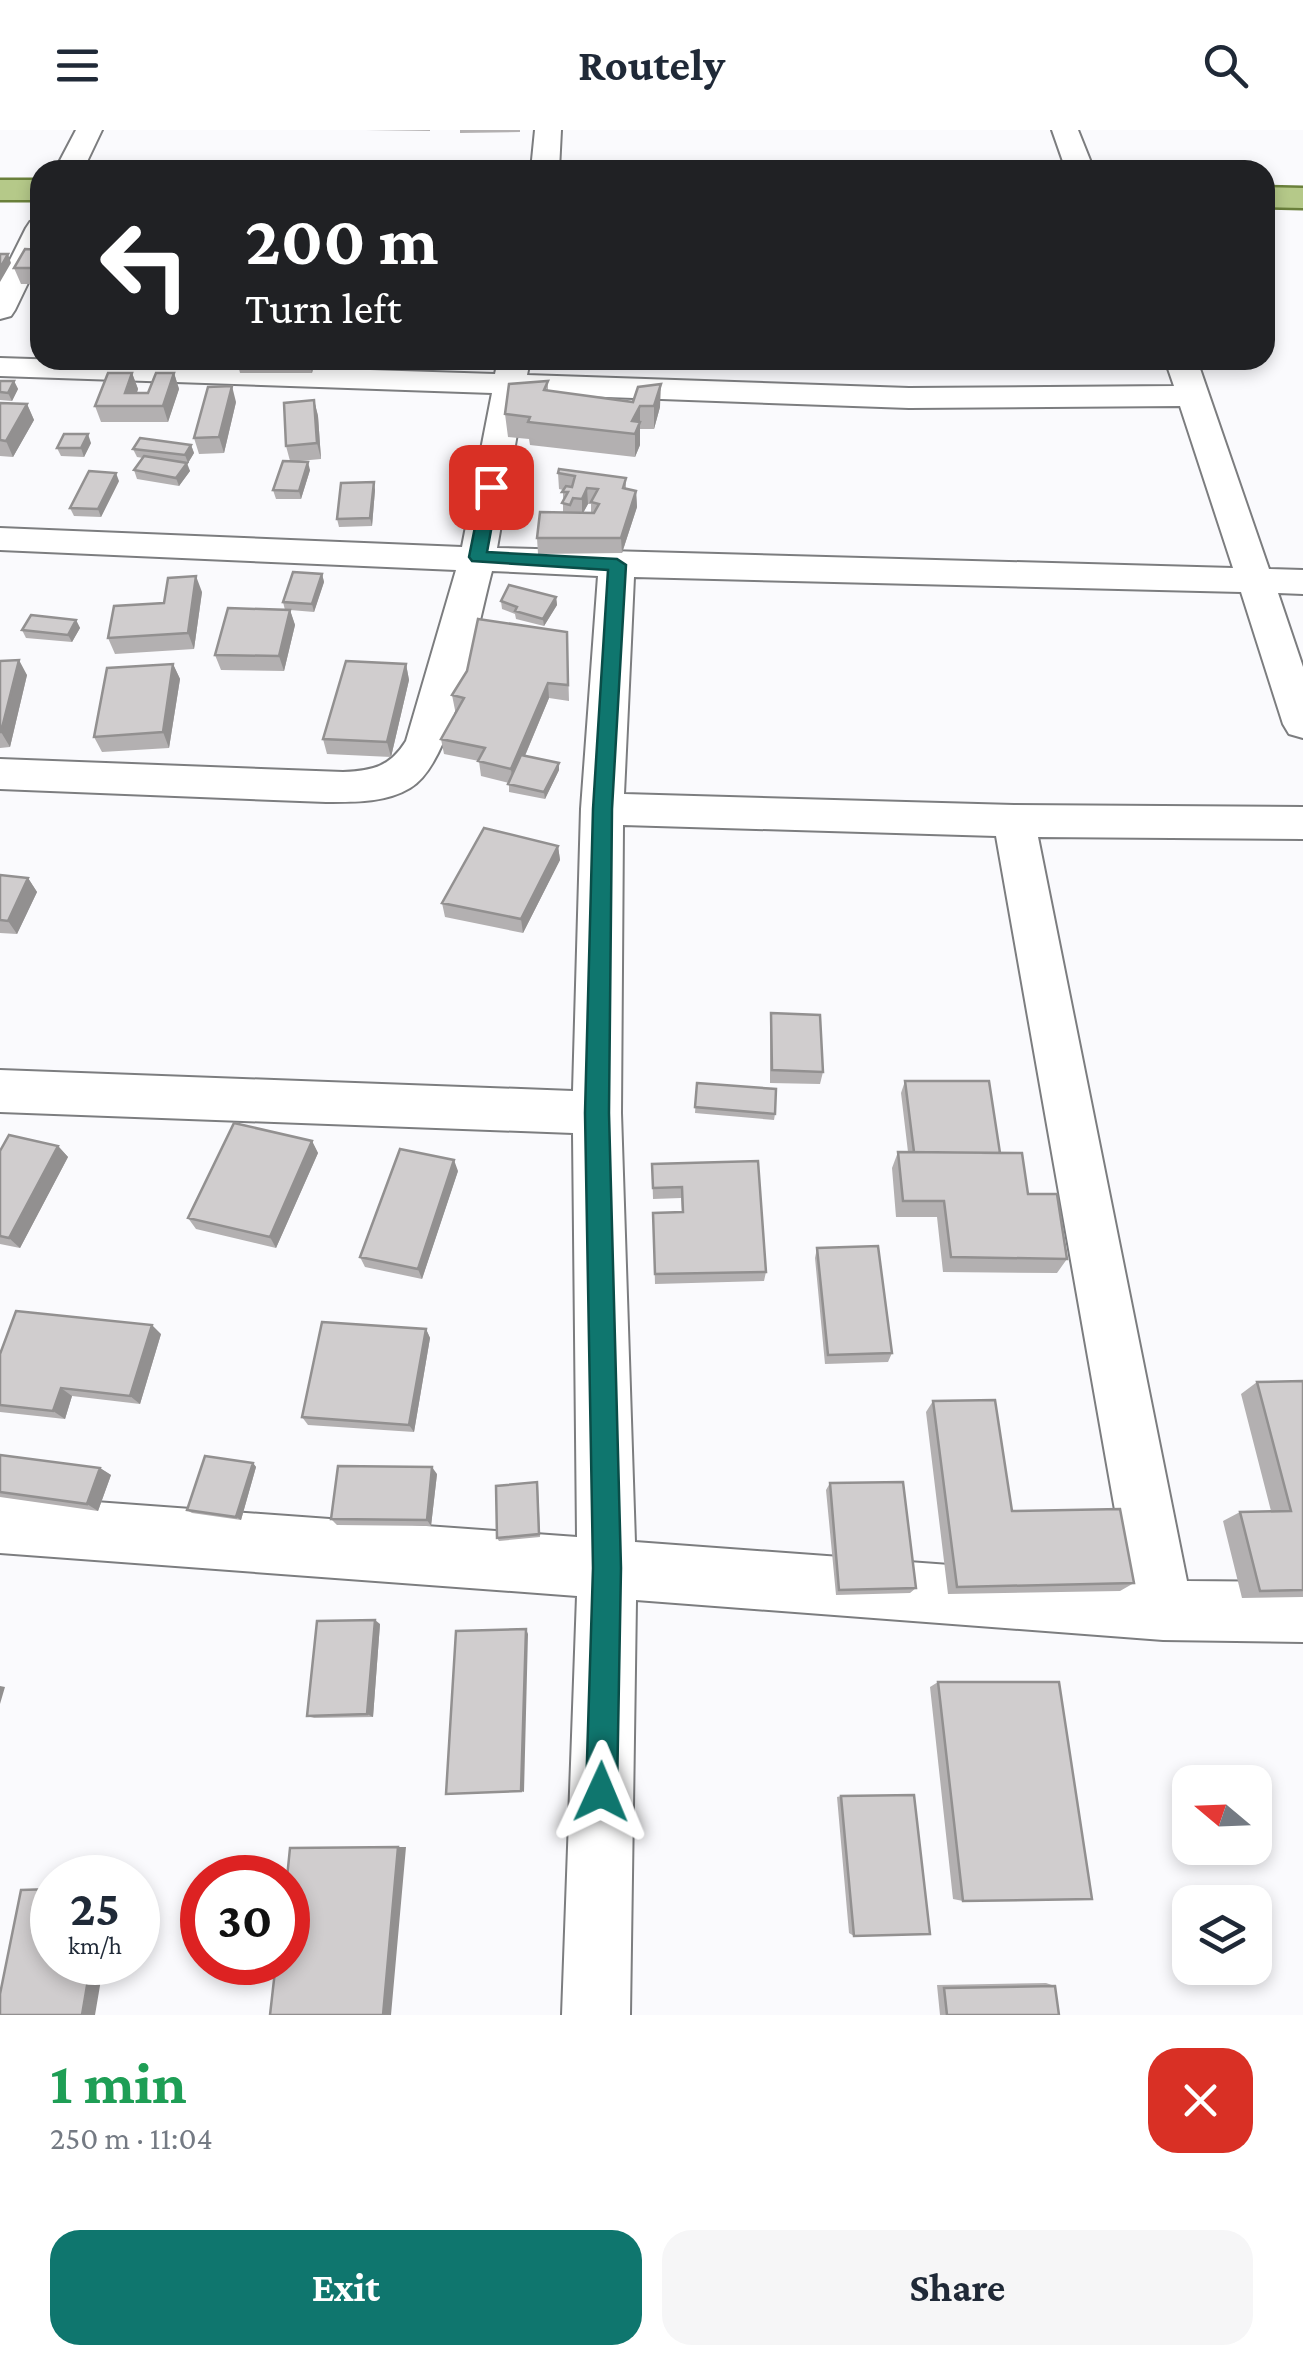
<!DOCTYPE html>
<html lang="en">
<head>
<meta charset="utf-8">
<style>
  :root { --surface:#fff; --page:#f6f6f7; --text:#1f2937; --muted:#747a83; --accent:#0f766e }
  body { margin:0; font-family:"Crimson Pro",serif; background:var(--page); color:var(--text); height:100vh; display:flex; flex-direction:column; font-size:38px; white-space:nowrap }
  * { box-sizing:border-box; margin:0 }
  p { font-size:32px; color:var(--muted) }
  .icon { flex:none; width:55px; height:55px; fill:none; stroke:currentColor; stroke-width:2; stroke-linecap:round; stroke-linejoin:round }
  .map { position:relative; height:1885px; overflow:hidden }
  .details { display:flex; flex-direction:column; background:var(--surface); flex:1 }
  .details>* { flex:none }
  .top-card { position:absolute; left:30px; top:30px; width:1245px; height:210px; border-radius:30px; box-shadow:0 5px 15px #0003; background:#202124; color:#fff; overflow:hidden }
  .needle { width:65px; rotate:289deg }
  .controls { position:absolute; left:1172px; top:1635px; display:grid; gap:20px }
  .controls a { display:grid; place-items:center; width:100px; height:100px; border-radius:20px; background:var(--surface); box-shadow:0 5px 15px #0003; font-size:50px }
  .speed { position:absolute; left:30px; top:1725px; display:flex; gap:20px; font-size:50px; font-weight:700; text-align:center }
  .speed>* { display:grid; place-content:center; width:130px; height:130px; border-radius:50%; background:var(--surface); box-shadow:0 5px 15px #0003; line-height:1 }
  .speed small { font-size:25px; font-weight:400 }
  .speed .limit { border:15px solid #d22; background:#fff; color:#111 }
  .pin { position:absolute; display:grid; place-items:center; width:85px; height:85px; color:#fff; margin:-42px; border-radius:20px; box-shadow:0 5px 15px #0006 }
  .me { position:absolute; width:110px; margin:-55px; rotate:1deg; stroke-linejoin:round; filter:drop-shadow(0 0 8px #0008) }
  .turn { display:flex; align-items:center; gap:35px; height:210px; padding:0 50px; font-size:45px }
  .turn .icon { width:130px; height:130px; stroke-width:2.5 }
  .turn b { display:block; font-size:70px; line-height:85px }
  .round { display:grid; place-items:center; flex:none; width:105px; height:105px; border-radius:30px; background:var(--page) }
  .head { display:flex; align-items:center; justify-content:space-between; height:170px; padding:0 50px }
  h1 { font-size:60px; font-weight:700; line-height:75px; color:#1e9e55 }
  .cta { display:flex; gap:20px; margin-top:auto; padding:20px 50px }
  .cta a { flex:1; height:115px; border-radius:30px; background:var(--accent); color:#fff; font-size:40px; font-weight:700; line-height:115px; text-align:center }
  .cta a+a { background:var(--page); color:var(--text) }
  header { display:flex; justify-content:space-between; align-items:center; height:130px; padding:0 50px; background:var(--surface); font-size:45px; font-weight:700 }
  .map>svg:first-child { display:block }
</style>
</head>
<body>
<header><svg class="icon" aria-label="menu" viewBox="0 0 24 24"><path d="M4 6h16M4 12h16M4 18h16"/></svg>Routely<svg class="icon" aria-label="search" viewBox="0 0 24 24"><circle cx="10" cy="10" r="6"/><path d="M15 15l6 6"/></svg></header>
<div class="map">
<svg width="1303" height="1885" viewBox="0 0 1303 1885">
  <rect width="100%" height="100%" fill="#fafafd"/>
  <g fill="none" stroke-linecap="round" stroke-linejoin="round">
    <defs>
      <path id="street" d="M 76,0 L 102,0 L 83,40 L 55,40 Z
        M 535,0 L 561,0 L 559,40 L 531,40 Z
        M 1052,0 L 1078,0 L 1094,40 L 1066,40 Z
        M 40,89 L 40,128 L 15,180 L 11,186 L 0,189 L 0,150 L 26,98 L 30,92 Z
        M 0,228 L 495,244 L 498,230 L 530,230 L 527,245 L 909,258 L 1174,256 L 1165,230 L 1197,230 L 1269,439 L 1303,440 L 1303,464 L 1278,463 L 1303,537 L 1303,608 L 1289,604 L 1283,594 L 1241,462 L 634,447 L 624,664 L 1014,675 L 1303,677 L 1303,709 L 1038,707 L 1187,1451 L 1303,1452 L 1303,1512 L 1163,1510 L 636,1470 L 630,1885 L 562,1885 L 577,1466 L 0,1423 L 0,1365 L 577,1407 L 573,1003 L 0,982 L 0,940 L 573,961 L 581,679 L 598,446 L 492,441 C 478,492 454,633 410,658 C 385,673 354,672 326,672 L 0,659 L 0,629 L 343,642 C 372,641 390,637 406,611 L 456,440 L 0,420 L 0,398 L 462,417 L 492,263 L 0,246 ZM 524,264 L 909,278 L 1180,276 L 1233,438 L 497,418 ZM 623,695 L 996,706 L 1127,1448 L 635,1412 L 621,983 Z"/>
      <path id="primary" d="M 0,50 L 40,50 L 40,70 L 0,70 Z
        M 1265,57 L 1303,58 L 1303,78 L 1265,77 Z"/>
    </defs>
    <use href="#street" stroke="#7c7d7f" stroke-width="4"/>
    <use href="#primary" stroke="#6a803b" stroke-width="5"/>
    <use href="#street" fill="#fff" fill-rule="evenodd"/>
    <use href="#primary" fill="#b5c989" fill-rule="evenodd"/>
  </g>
  <path fill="#b3b0b1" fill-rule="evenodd" d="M 365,0 L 430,0 L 430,1 Z
    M 460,0 L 520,0 L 520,2 L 460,3 Z
    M 40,120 L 40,154 L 21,154 L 14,138 Z
    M 237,230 L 315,230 L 312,243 L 240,243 Z
    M 132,243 L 138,259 L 137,263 L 148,263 L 174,243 L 179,259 L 168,292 L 101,292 L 95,276 Z
    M 0,251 L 14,251 L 18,259 L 12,271 L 0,270 Z
    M 548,251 L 548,261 L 660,277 L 654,299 L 640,299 L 640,315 L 635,327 L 530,315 L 529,309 L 508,307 L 505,284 Z
    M 314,270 L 318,286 L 321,329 L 299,331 L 310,340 L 301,369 L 276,369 L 273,360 L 290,331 L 286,316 Z
    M 236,272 L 224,323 L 199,324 L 194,308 Z
    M 0,273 L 27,274 L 34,290 L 13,327 L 0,326 Z
    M 91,313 L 84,327 L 61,326 L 57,318 Z
    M 191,315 L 194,323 L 188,333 L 185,333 L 190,341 L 179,356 L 137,349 L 134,340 L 143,328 L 137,327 L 133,319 Z
    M 558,343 L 626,348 L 626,359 L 636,361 L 637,377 L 622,423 L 538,424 L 537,408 L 563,382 L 563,360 L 559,359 ZM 588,374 L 591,374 L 591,383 L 583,383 Z
    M 119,351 L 101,387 L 74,386 L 70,378 Z
    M 375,360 L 372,396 L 339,397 L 337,389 Z
    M 322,444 L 324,452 L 314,482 L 290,480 L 295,495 L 284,541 L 221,540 L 215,525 L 285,480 L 283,472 Z
    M 202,462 L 194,519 L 115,524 L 108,508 L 164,473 Z
    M 556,467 L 557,475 L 544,496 L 516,489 L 515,484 L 502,479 L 501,471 Z
    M 76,490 L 80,498 L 72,512 L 26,508 L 22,500 Z
    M 567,502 L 569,571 L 549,568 L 525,626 L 559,633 L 559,640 L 545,669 L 509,662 L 509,653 L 481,646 L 479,631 L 444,624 L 441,609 L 457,581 L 455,580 L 452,565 Z
    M 0,531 L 27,545 L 10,617 L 0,618 Z
    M 173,534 L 180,549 L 169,618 L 102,622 L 94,607 Z
    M 406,534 L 409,550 L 391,627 L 327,624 L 323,609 Z
    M 558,716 L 560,730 L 523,803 L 445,787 L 442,773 Z
    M 0,745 L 28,748 L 37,762 L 17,804 L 0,803 Z
    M 771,883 L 823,942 L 820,954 L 770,953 L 770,896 Z
    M 905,951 L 1000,1023 L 1028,1064 L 1067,1129 L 1057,1143 L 943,1142 L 937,1087 L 896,1087 L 892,1038 L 898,1022 L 908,1022 L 901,963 Z
    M 697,953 L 775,984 L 774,990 L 695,983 Z
    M 312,1011 L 318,1023 L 276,1118 L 196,1099 L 188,1088 Z
    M 58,1016 L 68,1027 L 20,1118 L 0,1114 L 0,1021 Z
    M 758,1031 L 766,1142 L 764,1151 L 655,1154 L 653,1083 L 682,1082 L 681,1068 L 653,1069 L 652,1034 Z
    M 458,1041 L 422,1149 L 365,1137 L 360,1127 Z
    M 817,1118 L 892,1223 L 888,1232 L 825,1234 L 815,1128 Z
    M 426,1199 L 430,1208 L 414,1302 L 308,1295 L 302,1287 Z
    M 161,1204 L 140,1274 L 72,1266 L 65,1289 L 0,1282 L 0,1224 Z
    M 1303,1251 L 1303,1467 L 1242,1468 L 1223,1391 L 1240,1382 L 1271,1381 L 1241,1264 L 1257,1252 Z
    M 933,1271 L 1012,1381 L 1134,1453 L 1120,1461 L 948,1464 L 926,1282 Z
    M 0,1325 L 100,1338 L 111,1345 L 98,1381 L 0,1367 Z
    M 253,1333 L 256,1337 L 241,1390 L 192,1383 L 187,1380 Z
    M 437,1344 L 431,1396 L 337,1395 L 331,1389 Z
    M 830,1353 L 916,1458 L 910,1463 L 836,1465 L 826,1360 Z
    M 538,1355 L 540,1407 L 499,1411 L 497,1408 Z
    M 380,1494 L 373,1587 L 314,1588 L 307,1586 Z
    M 938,1552 L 963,1771 L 953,1769 L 930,1557 Z
    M 841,1666 L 854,1806 L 849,1803 L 837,1667 Z
    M 1046,1853 L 1055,1856 L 1059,1885 L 940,1885 L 937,1855 Z"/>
  <path fill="#929090" d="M 8,124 L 11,133 L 0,152 L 0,138 Z
    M 309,230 L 315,230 L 312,243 Z
    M 132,243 L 138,259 L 132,276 L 125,263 Z
    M 174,243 L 179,259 L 168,292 L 163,276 Z
    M 14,251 L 18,259 L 12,271 L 8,263 Z
    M 661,254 L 660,277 L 654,299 L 654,276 Z
    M 232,256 L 236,272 L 224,323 L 219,307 Z
    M 314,270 L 318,286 L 321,329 L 317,313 Z
    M 27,274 L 34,290 L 13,327 L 6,311 Z
    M 640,276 L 640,315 L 635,327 L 635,304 L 632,291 Z
    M 88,304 L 91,313 L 84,327 L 81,318 Z
    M 191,315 L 194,323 L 188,333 L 185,325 Z
    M 308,332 L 310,340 L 301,369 L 299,361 Z
    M 187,333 L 190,341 L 179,356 L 176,348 Z
    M 116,343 L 119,351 L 101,387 L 98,379 Z
    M 374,352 L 375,360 L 372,396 L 370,388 Z
    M 587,358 L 588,374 L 582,385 L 582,369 Z
    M 636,361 L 637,377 L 622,423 L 621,408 Z
    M 322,444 L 324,452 L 314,482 L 312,474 Z
    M 196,446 L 202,462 L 194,519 L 188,503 Z
    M 556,467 L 557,475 L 544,496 L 543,489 Z
    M 290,480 L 295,495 L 284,541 L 279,526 Z
    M 76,490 L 80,498 L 72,512 L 68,505 Z
    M 19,530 L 27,545 L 10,617 L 1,602 Z
    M 173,534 L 180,549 L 169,618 L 163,602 Z
    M 406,534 L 409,550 L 391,627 L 387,612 Z
    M 548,553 L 549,568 L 513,654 L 511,639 Z
    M 559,633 L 559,640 L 545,669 L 544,662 Z
    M 558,716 L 560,730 L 523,803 L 521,789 Z
    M 28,748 L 37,762 L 17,804 L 8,791 Z
    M 312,1011 L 318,1023 L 276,1118 L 270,1107 Z
    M 58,1016 L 68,1027 L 20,1118 L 9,1108 Z
    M 454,1030 L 458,1041 L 422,1149 L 418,1139 Z
    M 152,1195 L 161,1204 L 140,1274 L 130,1266 Z
    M 426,1199 L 430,1208 L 414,1302 L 409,1295 Z
    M 61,1258 L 72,1266 L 65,1289 L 53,1281 Z
    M 253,1333 L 256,1337 L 241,1390 L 236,1387 Z
    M 432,1337 L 437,1344 L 431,1396 L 427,1390 Z
    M 100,1338 L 111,1345 L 98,1381 L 87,1374 Z
    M 375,1490 L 380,1494 L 373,1587 L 367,1584 Z
    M 526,1499 L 528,1504 L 524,1662 L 521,1661 Z
    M 0,1556 L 5,1557 L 0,1574 Z
    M 398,1717 L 406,1717 L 391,1885 L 383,1885 Z
    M 91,1832 L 104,1832 L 95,1885 L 82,1885 Z"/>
  <path fill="#d0cdce" stroke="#929090" stroke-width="2.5" d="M 25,119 L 40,120 L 40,138 L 14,138 Z
    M 0,124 L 8,124 L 0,138 Z
    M 108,243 L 132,243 L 125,263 L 148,263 L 156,243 L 174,243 L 163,276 L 95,276 Z
    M 0,251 L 14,251 L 8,263 L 0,262 Z
    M 548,251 L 544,260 L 633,272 L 638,257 L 661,254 L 654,276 L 640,276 L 632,291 L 640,292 L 635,304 L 528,292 L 530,287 L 505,284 L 509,254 Z
    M 232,256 L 219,307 L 194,308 L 208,257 Z
    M 314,270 L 317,313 L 286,316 L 284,273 Z
    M 0,273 L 27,274 L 6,311 L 0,310 Z
    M 64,304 L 88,304 L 81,318 L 57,318 Z
    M 140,308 L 191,315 L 185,325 L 133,319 Z
    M 144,326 L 187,333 L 176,348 L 134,340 Z
    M 283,331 L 308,332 L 299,361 L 273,360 Z
    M 559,339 L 626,348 L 623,358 L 636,361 L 621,408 L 537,408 L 540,382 L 594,383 L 599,374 L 591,372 L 598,359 L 587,358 L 582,369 L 573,368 L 570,375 L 562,373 L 568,362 L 562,362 L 566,356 L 572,357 L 575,346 L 558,343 Z
    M 89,341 L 116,343 L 98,379 L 70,378 Z
    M 374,352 L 370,388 L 337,389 L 341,353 Z
    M 293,442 L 322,444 L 312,474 L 283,472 Z
    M 196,446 L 188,503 L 108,508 L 114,476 L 164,473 L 168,448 Z
    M 509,455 L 556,467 L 543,489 L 515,481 L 517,477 L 501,471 Z
    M 228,478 L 290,480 L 279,526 L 215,525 Z
    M 31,485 L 76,490 L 68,505 L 22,500 Z
    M 478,489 L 567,502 L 568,555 L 548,553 L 511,639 L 478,631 L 485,618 L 441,609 L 464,568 L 452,565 L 467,541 Z
    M 19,530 L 1,602 L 0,602 L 0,531 Z
    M 346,531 L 406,534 L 387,612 L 323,609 Z
    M 173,534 L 163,602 L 94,607 L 107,538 Z
    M 521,625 L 559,633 L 544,662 L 508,654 Z
    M 484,698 L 558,716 L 521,789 L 442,773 Z
    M 0,745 L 28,748 L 8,791 L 0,790 Z
    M 771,883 L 820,885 L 823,942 L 772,940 Z
    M 905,951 L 989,951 L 1000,1023 L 914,1022 Z
    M 697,953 L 776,959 L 775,984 L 695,977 Z
    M 234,993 L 312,1011 L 270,1107 L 188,1088 Z
    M 9,1005 L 58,1016 L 9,1108 L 0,1106 L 0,1021 Z
    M 400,1019 L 454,1030 L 418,1139 L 360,1127 Z
    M 898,1022 L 1022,1023 L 1028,1064 L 1057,1064 L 1067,1129 L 951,1127 L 944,1071 L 903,1071 Z
    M 758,1031 L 766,1142 L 655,1144 L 653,1083 L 683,1082 L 682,1057 L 653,1058 L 652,1034 Z
    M 878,1116 L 892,1223 L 828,1225 L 817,1118 Z
    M 16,1181 L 152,1195 L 130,1266 L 61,1258 L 53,1281 L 0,1275 L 0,1224 Z
    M 322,1192 L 426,1199 L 409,1295 L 302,1287 Z
    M 1303,1251 L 1303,1460 L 1260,1461 L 1240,1382 L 1291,1381 L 1257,1252 Z
    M 995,1270 L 1012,1381 L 1120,1379 L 1134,1453 L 957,1457 L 933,1271 Z
    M 0,1325 L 100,1338 L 87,1374 L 0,1362 Z
    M 205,1326 L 253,1333 L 236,1387 L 187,1380 Z
    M 338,1336 L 432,1337 L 427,1390 L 331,1389 Z
    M 537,1352 L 539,1404 L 497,1408 L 496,1356 Z
    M 903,1352 L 916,1458 L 839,1460 L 830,1353 Z
    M 375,1490 L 367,1584 L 307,1586 L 317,1491 Z
    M 526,1499 L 521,1661 L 446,1664 L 456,1501 Z
    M 938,1552 L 1059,1552 L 1092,1769 L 963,1771 Z
    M 914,1665 L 930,1804 L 854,1806 L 841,1666 Z
    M 398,1717 L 383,1885 L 270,1885 L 276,1832 L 288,1832 L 287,1748 L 290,1718 Z
    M 52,1759 L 52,1832 L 91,1832 L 82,1885 L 0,1885 L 0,1864 L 21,1760 Z
    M 1055,1856 L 1059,1885 L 947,1885 L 944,1858 Z"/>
  <path fill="#0f766e" stroke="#0a4d48" stroke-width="2.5" d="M 491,352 L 499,357 L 487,422 L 617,429 L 626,435 L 612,679 L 609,983 L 621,1438 L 617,1662 L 612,1673 L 601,1677 L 590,1673 L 586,1662 L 593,1438 L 585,983 L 593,679 L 608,440 L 472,431 L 469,427 L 483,357 Z"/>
</svg>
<div class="controls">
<a><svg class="needle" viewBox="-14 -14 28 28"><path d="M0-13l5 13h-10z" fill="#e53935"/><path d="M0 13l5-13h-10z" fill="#747a83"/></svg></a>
<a><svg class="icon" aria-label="layers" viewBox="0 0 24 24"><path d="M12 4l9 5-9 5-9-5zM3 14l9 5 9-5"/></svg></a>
</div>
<div class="speed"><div>25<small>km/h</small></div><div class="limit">30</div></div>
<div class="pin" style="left:491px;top:357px;background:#d93025"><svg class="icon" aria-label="arrive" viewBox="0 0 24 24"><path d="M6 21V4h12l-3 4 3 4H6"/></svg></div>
<svg class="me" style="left:601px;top:1662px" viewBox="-20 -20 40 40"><path d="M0-17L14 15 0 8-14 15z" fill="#0f766e" stroke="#fff" stroke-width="4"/></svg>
<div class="top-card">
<div class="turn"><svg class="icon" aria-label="left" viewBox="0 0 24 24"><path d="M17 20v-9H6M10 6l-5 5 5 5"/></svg><div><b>200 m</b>Turn left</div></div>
</div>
</div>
<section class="details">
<div class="head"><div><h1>1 min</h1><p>250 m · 11:04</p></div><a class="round" style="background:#d93025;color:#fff"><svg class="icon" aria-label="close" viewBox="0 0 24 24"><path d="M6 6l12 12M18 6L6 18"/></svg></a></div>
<div class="cta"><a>Exit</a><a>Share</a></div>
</section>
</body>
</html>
